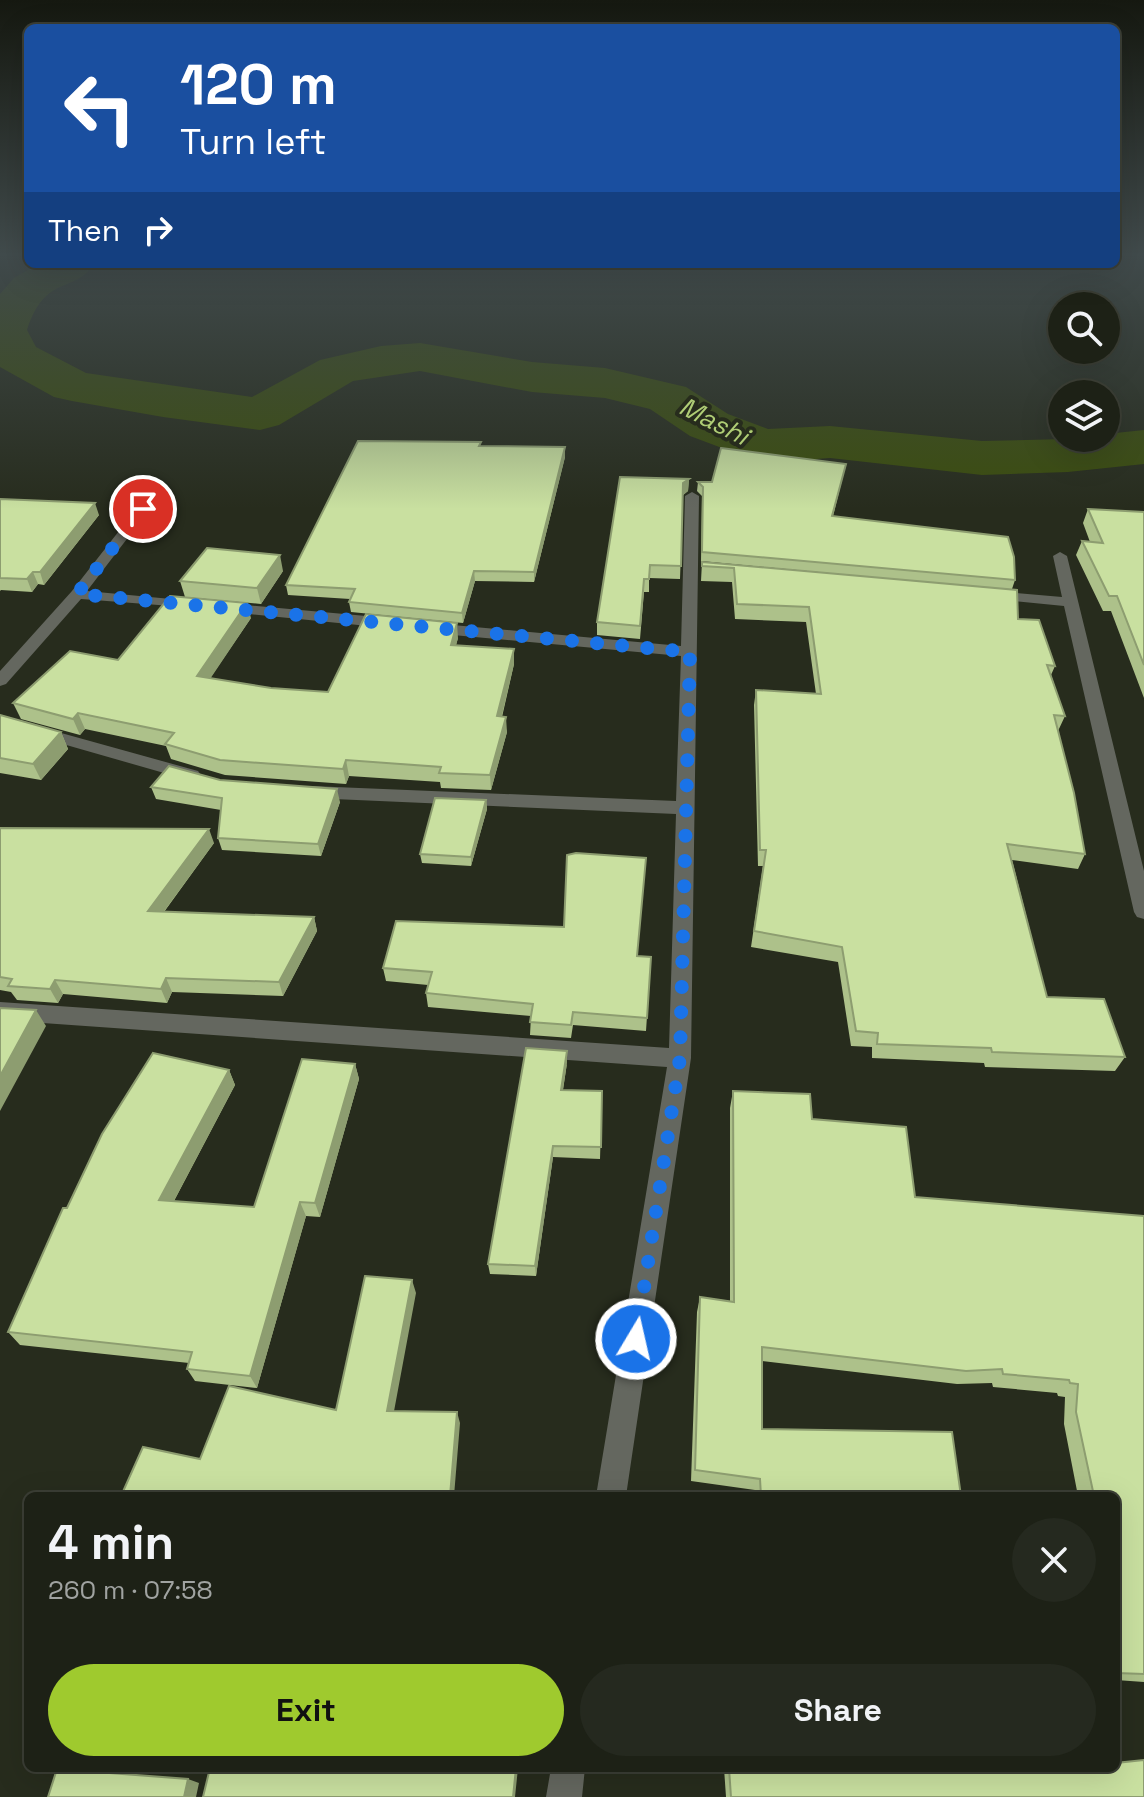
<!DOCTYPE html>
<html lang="en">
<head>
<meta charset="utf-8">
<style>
  :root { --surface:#1d2116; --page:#25291f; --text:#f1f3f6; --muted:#a0a3a1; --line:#3b3e35; --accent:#9fca2e }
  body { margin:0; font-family:"Space Grotesk",sans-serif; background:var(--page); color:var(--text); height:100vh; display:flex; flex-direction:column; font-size:30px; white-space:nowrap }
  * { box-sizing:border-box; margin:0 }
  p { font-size:26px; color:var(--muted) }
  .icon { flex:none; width:44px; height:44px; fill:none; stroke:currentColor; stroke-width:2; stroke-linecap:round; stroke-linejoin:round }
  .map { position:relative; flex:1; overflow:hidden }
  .sheet { position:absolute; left:24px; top:1492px; width:1096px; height:280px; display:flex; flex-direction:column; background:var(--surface); border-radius:12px; box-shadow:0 8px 32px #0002,0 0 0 2px var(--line) }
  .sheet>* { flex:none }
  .banner { position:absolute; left:24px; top:24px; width:1096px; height:244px; border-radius:12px; box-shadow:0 8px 32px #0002,0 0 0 2px var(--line); background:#1a4fa0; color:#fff; overflow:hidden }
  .buttons { position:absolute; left:1048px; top:292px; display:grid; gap:16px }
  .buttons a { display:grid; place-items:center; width:72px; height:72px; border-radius:50%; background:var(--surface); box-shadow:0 8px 32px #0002,0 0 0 2px var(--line); font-size:40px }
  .pin { position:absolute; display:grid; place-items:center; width:68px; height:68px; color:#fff; margin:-34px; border:4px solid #fff; border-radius:50%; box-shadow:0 2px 8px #0007 }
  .me { position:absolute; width:88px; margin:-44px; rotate:9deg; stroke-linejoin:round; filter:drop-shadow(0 0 6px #0008) }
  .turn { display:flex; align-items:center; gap:28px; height:168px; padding:0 24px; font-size:36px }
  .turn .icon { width:104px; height:104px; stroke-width:2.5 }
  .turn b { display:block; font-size:56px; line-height:68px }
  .then { display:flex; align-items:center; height:76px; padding:0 24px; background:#0003; gap:16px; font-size:30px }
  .round { display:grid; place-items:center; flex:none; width:84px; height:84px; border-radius:42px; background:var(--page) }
  .summary { display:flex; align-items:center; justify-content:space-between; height:136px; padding:0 24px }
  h1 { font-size:48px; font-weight:800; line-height:60px }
  .cta { display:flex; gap:16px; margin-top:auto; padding:16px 24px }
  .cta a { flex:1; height:92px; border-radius:48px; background:var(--accent); color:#111; font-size:32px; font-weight:800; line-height:92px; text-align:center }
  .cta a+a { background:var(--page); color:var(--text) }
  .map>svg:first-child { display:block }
</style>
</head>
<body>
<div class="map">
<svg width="1144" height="1797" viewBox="0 0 1144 1797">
  <rect width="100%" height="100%" fill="#272c1d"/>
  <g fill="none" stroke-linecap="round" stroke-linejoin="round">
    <path fill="#3b4d0d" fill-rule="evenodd" d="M 38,264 L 94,264 C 73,295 46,273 27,330 L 36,347 L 86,373 L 252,397 L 320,360 L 381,346 L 420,343 L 532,362 L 605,368 L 686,387 L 728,414 L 768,429 L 830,426 L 982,441 L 1106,438 L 1106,434 L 1144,430 L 1144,464 L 1068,472 L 982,475 L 830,458 L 762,463 L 690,436 L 650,409 L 605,398 L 532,392 L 420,371 L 353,381 L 279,425 L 260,430 L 163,417 L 72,401 L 54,397 L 0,367 L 0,294 L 14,278 Z"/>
    <path fill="#64675f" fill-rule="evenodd" d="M 155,485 L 166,488 L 87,591 L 192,601 L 197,602 L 197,608 L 81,599 L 6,684 L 0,686 L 0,671 L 72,591 Z
      M 692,492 L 699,496 L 691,1058 L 626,1496 L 596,1496 L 667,1067 L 0,1020 L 0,1002 L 669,1048 L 676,814 L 311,798 L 302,792 L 311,786 L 676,801 L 681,656 L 431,633 L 423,628 L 431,623 L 681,646 L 685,496 Z
      M 1060,552 L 1067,556 L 1144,871 L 1144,919 L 1137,917 L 1134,912 L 1064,606 L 993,599 L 986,595 L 993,591 L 1062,597 L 1053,556 Z
      M 224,603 L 388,618 L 396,623 L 388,628 L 219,611 L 216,608 Z
      M 0,716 L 198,771 L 201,775 L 192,781 L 0,726 Z
      M 551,1768 L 585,1768 L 582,1797 L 546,1797 Z"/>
  </g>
  <path fill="#adc18a" d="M 481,446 L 565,457 L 534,582 L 475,581 L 463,623 L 351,612 L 349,602 L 350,599 L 288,595 L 286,585 Z
    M 846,464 L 833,516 L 1015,580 L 1012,589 L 1018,619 L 1055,666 L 1051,675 L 1065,716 L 1058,731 L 1085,854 L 1078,869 L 1012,860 L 1047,997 L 1125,1057 L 1115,1071 L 985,1067 L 984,1063 L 872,1058 L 872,1047 L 851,1046 L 838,962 L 751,947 L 763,866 L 758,866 L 754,705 L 756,690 L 816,694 L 806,622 L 735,619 L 732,582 L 701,581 L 702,562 L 872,577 L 701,561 L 702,496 L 697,491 L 698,482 L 712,482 Z
    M 689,479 L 688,491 L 683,495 L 680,579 L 649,578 L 649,592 L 644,592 L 640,639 L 597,635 L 597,622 Z
    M 0,499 L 99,515 L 44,585 L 38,584 L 32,592 L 1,590 L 0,591 Z
    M 1088,509 L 1144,512 L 1144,698 L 1111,611 L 1103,611 L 1076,555 L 1082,541 L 1090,542 L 1083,523 Z
    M 283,571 L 261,604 L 185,597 L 180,581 Z
    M 251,618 L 210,678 L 271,688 L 328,692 L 458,638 L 456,645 L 514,649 L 514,664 L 502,717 L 507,732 L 491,790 L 441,788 L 440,782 L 349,776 L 346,784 L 225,775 L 171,759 L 166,746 L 85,729 L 80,735 L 21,719 L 13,703 L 118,660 Z
    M 0,715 L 61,732 L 68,749 L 41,780 L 0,773 Z
    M 220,780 L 340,802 L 321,856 L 222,850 L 218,838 L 221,810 L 156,799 L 151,787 Z
    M 486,800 L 487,809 L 471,866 L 422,863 L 420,854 Z
    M 0,828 L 214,843 L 164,912 L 314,917 L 317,931 L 283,996 L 172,992 L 167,1003 L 63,994 L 58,1003 L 17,1000 L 11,992 L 0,990 Z
    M 637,956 L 651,957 L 646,1031 L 573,1025 L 571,1038 L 530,1035 L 531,1016 L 428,1007 L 426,993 L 428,985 L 386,981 L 383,968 Z
    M 567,1063 L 563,1090 L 602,1091 L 600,1159 L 553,1157 L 536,1276 L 490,1274 L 488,1264 Z
    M 355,1064 L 359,1079 L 320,1217 L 306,1216 L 257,1388 L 195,1381 L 187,1369 L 189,1363 L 20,1345 L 8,1332 L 67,1208 L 229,1070 L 235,1085 L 174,1201 L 254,1207 Z
    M 733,1091 L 812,1119 L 915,1197 L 1144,1216 L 1144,1682 L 1116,1680 L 1116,1496 L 1078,1496 L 1064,1424 L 1065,1397 L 1058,1396 L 1057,1393 L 993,1387 L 992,1383 L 957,1384 L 762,1361 L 762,1429 L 961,1496 L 755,1496 L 755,1490 L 691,1481 L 697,1312 L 700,1297 L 730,1301 L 730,1108 Z
    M 724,1768 L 1024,1768 L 1026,1773 L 1144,1797 L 726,1797 Z"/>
  <path fill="#8d9d70" d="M 565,447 L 565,457 L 534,582 L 534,572 Z
    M 689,479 L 688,491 L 682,496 L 683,483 Z
    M 95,503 L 99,515 L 44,585 L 40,572 Z
    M 280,555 L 283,571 L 261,604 L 257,588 Z
    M 474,571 L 475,581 L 463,623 L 462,613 Z
    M 33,572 L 38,584 L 32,592 L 27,579 Z
    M 247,603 L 251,618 L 202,691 L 197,676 Z
    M 457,623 L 458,638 L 452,660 L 451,645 Z
    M 514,649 L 514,664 L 498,732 L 497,716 Z
    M 78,713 L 85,729 L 80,735 L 73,719 Z
    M 506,717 L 507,732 L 491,790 L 490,775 Z
    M 61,732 L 68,749 L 41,780 L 33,764 Z
    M 346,760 L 349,776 L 346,784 L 343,769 Z
    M 337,789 L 340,802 L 321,856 L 318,844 Z
    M 486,800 L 487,809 L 471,866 L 471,857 Z
    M 209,829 L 214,843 L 154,925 L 148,911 Z
    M 314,917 L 317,931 L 283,996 L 279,982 Z
    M 166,978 L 172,992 L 167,1003 L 161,989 Z
    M 55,980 L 63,994 L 58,1003 L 50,989 Z
    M 36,1010 L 46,1026 L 0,1111 L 0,1076 Z
    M 567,1051 L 567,1063 L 561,1102 L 561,1090 Z
    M 355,1064 L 359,1079 L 320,1217 L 315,1203 Z
    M 229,1070 L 235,1085 L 167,1214 L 159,1200 Z
    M 553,1146 L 553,1157 L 536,1276 L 535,1266 Z
    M 300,1202 L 306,1216 L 257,1388 L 250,1376 Z
    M 412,1280 L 416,1293 L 392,1422 L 387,1411 Z
    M 457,1412 L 460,1423 L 454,1496 L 450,1496 Z
    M 516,1768 L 518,1768 L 515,1797 L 513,1797 Z
    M 188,1779 L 199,1783 L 196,1797 L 184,1797 Z"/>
  <path fill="#c9e0a0" stroke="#8d9d70" stroke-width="2" d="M 358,441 L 481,442 L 479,446 L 565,447 L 534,572 L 474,571 L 462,613 L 349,602 L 355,589 L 286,585 Z
    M 721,448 L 846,464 L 832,516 L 1008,537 L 1014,557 L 1015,580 L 702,552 L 703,487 L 698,482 L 712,482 Z
    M 620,477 L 689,479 L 683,483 L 681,566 L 650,565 L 649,579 L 644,579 L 640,626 L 597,622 Z
    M 0,499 L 95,503 L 40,572 L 33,572 L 27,579 L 0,578 Z
    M 1088,509 L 1144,512 L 1144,665 L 1117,596 L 1109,596 L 1082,541 L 1103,543 Z
    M 207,548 L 280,555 L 257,588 L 180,581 Z
    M 702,562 L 1017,590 L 1018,619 L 1039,620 L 1055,666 L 1047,665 L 1065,716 L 1054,715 L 1074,793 L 1085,854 L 1007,844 L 1047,997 L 1104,999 L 1125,1057 L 992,1052 L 991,1048 L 877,1044 L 878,1033 L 856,1031 L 842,947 L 754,931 L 766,850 L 760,850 L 756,690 L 821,694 L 809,607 L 737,604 L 734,568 L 702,566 Z
    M 170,596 L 247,603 L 197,676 L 271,688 L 328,692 L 366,614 L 457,623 L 451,645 L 514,649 L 497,716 L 506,717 L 490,775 L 439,773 L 441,767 L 346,760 L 343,769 L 220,760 L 165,744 L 174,733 L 78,713 L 73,719 L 13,703 L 70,651 L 118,660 Z
    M 0,715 L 61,732 L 33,764 L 0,758 Z
    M 169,766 L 220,780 L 337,789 L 318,844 L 218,838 L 222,798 L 151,787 Z
    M 435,798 L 486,800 L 471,857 L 420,854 Z
    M 0,828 L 209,829 L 148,911 L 314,917 L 279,982 L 166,978 L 161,989 L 55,980 L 50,989 L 8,986 L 12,979 L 0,977 Z
    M 576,853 L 646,858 L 637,956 L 651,957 L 647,1018 L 573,1012 L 571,1025 L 530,1022 L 533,1004 L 426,993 L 432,972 L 383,968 L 396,921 L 564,927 L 567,855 Z
    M 0,1008 L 36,1010 L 0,1076 Z
    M 526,1048 L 567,1051 L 561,1090 L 602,1091 L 601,1147 L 553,1146 L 535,1266 L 488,1264 Z
    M 153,1053 L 229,1070 L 159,1200 L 254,1207 L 302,1059 L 355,1064 L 315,1203 L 300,1202 L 250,1376 L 187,1369 L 192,1352 L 8,1332 L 63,1208 L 67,1208 L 102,1134 Z
    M 733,1091 L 810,1094 L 812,1119 L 906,1127 L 915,1197 L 1144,1216 L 1144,1674 L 1116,1673 L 1116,1496 L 1094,1496 L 1076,1412 L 1078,1384 L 1070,1383 L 1069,1380 L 1003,1374 L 1002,1369 L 966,1371 L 762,1347 L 762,1429 L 952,1432 L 961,1496 L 761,1496 L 760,1479 L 695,1470 L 700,1297 L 734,1302 Z
    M 365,1276 L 412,1280 L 387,1411 L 457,1412 L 450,1496 L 121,1496 L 143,1447 L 200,1459 L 229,1386 L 336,1410 Z
    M 1144,1760 L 1144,1797 L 731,1797 L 729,1768 L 1024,1768 L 1026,1773 L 1069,1768 L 1116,1768 L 1116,1763 Z
    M 210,1768 L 516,1768 L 513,1797 L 203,1797 Z
    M 57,1769 L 188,1779 L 184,1797 L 48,1797 Z"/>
  <linearGradient id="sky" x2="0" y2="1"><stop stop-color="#151810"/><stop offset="0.5" stop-color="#414b4c"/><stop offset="1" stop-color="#414b4c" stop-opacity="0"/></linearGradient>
  <rect width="1144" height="509" fill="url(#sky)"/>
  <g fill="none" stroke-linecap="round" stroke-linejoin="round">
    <path stroke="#1a73e8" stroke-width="14" stroke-dasharray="0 25.2" d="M 143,509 L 77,594 L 690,652 L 680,1058 L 636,1339"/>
  </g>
  <g text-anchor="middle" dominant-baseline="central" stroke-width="8" stroke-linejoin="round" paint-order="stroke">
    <g font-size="26" font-style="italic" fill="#afcd75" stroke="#272c1d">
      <text transform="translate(714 421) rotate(27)">Mashi</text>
    </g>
  </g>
</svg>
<div class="buttons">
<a><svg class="icon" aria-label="search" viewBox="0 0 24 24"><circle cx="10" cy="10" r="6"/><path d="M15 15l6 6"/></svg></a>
<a><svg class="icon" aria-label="layers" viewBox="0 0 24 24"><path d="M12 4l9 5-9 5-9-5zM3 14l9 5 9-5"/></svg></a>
</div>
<div class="pin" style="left:143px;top:509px;background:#d93025"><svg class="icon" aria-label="arrive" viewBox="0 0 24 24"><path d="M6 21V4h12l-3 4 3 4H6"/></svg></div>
<svg class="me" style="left:636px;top:1339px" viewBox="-20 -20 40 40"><circle r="17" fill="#1a73e8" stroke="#fff" stroke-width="3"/><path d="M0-11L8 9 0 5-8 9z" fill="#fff"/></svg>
<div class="banner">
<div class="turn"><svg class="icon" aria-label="left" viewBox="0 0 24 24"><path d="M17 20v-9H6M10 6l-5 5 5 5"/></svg><div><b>120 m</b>Turn left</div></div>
<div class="then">Then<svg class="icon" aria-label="right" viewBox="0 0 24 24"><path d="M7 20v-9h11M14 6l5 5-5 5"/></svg></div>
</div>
<section class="sheet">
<div class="summary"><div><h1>4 min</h1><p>260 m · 07:58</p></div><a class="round"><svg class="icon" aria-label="close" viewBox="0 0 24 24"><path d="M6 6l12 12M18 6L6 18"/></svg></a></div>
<div class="cta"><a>Exit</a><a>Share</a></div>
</section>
</div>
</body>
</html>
